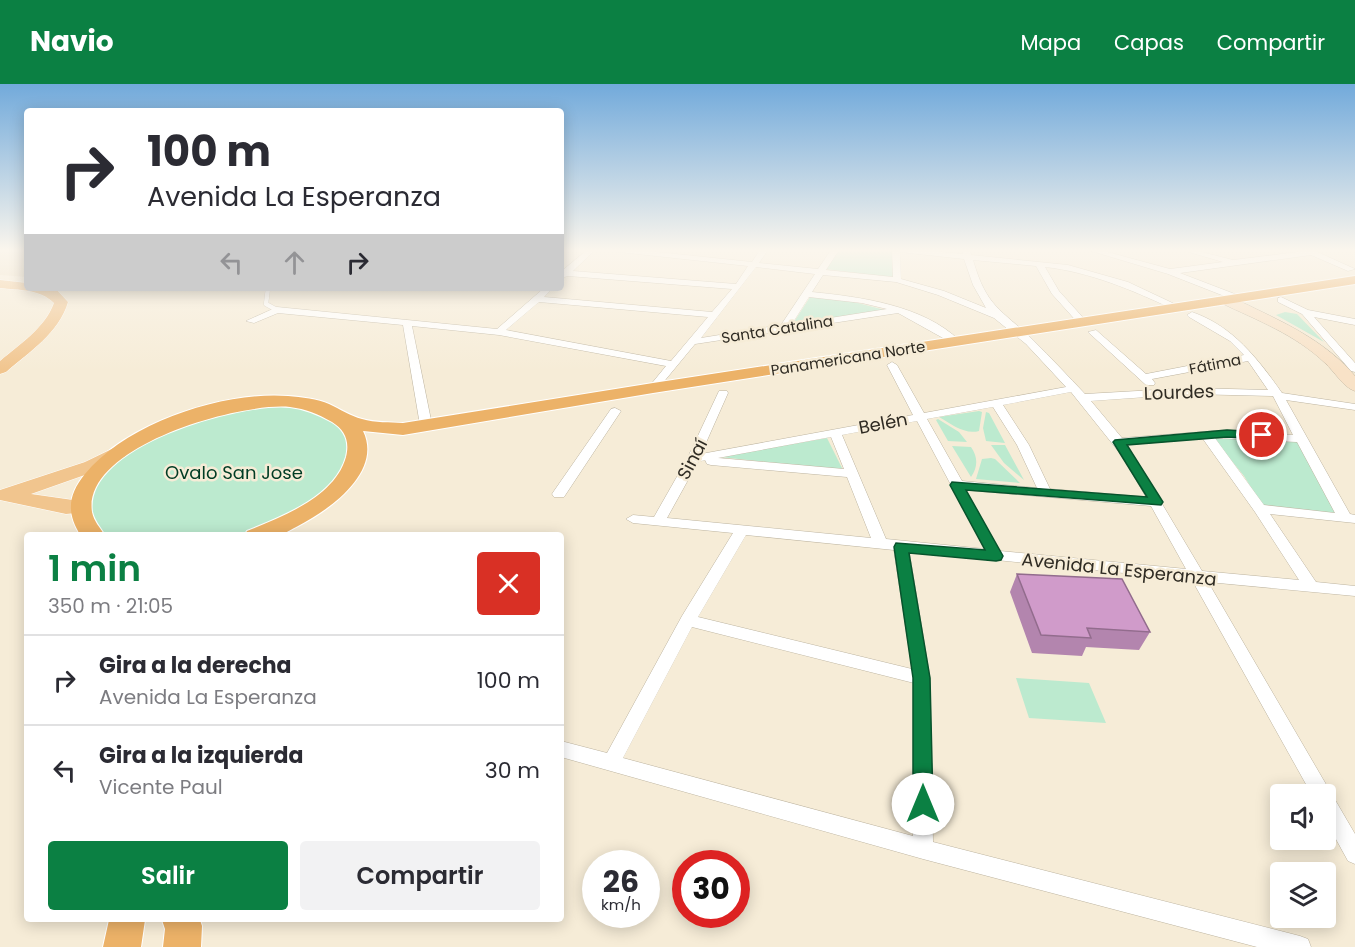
<!DOCTYPE html>
<html lang="es">
<head>
<meta charset="utf-8">
<style>
  :root { --surface:#fff; --page:#f2f2f3; --text:#2b2b33; --muted:#7c7c81; --line:#e1e1e2; --accent:#0b8043 }
  body { margin:0; font-family:Poppins,sans-serif; background:var(--page); color:var(--text); height:100vh; display:flex; flex-direction:column; font-size:22px; white-space:nowrap }
  * { box-sizing:border-box; margin:0 }
  p { font-size:20px; color:var(--muted) }
  .icon { flex:none; width:33px; height:33px; fill:none; stroke:currentColor; stroke-width:2; stroke-linecap:round; stroke-linejoin:round }
  .map { position:relative; flex:1; overflow:hidden }
  .panel { position:absolute; left:24px; top:448px; width:540px; height:390px; display:flex; flex-direction:column; background:var(--surface); border-radius:6px; box-shadow:0 3px 15px #0003 }
  .panel>* { flex:none }
  .guide { position:absolute; left:24px; top:24px; width:540px; height:183px; border-radius:6px; box-shadow:0 3px 15px #0003; background:#fff; color:var(--text); overflow:hidden }
  .controls { position:absolute; left:1270px; top:700px; display:grid; gap:12px }
  .controls a { display:grid; place-items:center; width:66px; height:66px; border-radius:6px; background:var(--surface); box-shadow:0 3px 15px #0003; font-size:30px }
  .speed { position:absolute; left:582px; top:766px; display:flex; gap:12px; font-size:30px; font-weight:700; text-align:center }
  .speed>* { display:grid; place-content:center; width:78px; height:78px; border-radius:50%; background:var(--surface); box-shadow:0 3px 15px #0003; line-height:1 }
  .speed small { font-size:15px; font-weight:400 }
  .speed .limit { border:9px solid #d22; background:#fff; color:#111 }
  .pin { position:absolute; display:grid; place-items:center; width:51px; height:51px; color:#fff; margin:-26px; border:3px solid #fff; border-radius:50%; box-shadow:0 2px 6px #0007 }
  .me { position:absolute; width:66px; margin:-33px; rotate:0deg; stroke-linejoin:round; filter:drop-shadow(0 0 4px #0008) }
  .turn { display:flex; align-items:center; gap:21px; height:126px; padding:0 24px; font-size:27px }
  .turn .icon { width:78px; height:78px; stroke-width:2.5 }
  .turn b { display:block; font-size:42px; line-height:51px }
  .lanes { display:flex; align-items:center; height:57px; padding:0 24px; background:#0003; justify-content:center; gap:30px; direction:ltr }
  .lanes .off { opacity:.35 }
  .round { display:grid; place-items:center; flex:none; width:63px; height:63px; border-radius:6px; background:var(--page) }
  .overview { display:flex; align-items:center; justify-content:space-between; height:102px; padding:0 24px }
  h1 { font-size:36px; font-weight:600; line-height:45px; color:var(--accent) }
  .cta { display:flex; gap:12px; margin-top:auto; padding:12px 24px }
  .cta a { flex:1; height:69px; border-radius:6px; background:var(--accent); color:#fff; font-size:24px; font-weight:600; line-height:69px; text-align:center }
  .cta a+a { background:var(--page); color:var(--text) }
  ul { padding:0; list-style:none }
  li { display:flex; align-items:center; gap:18px; height:90px; padding:0 24px; border-top:2px solid var(--line) }
  li div { flex:1 }
  li b { display:block; font-size:22px }
  li em { font-style:normal }
  header { display:flex; align-items:center; gap:36px; box-sizing:border-box; height:84px; padding:0 30px; background:var(--accent); color:#fff }
  header strong { font-size:28px }
  nav { display:flex; gap:33px; margin-inline-start:auto; font-size:21px }
  .map>svg:first-child { display:block }
</style>
</head>
<body>
<header>
<strong>Navio</strong>
<nav><a>Mapa</a><a>Capas</a><a>Compartir</a></nav>
</header>
<div class="map">
<svg width="1355" height="863" viewBox="0 0 1355 863">
  <rect width="100%" height="100%" fill="#f6ecd7"/>
  <path fill="#ecdfc4" d="M 0,166 L 27,166 L 27,193 L 0,191 Z"/>
  <path fill="#bceacf" d="M 837,166 L 892,166 L 894,194 L 826,185 Z
    M 810,213 L 854,218 L 885,226 L 792,241 Z
    M 1285,228 L 1297,230 L 1324,258 L 1276,231 Z
    M 250,322 L 292,322 L 325,330 L 346,346 L 350,369 L 336,396 L 303,424 L 255,447 L 241,451 L 107,451 C 59,412 121,369 156,350 C 164,345 174,344 183,341 C 205,335 227,329 250,322 Z
    M 979,327 L 982,328 L 979,347 C 965,351 951,340 939,333 Z
    M 986,328 L 989,329 L 1005,359 L 986,357 L 983,344 Z
    M 938,335 L 959,348 L 967,358 L 948,357 L 936,336 Z
    M 827,354 L 843,386 L 720,373 Z
    M 1213,354 L 1253,354 L 1299,358 L 1337,430 L 1263,423 L 1244,392 Z
    M 991,361 L 1005,361 L 1024,396 L 1004,379 Z
    M 952,362 L 971,363 C 978,373 978,383 971,393 Z
    M 991,374 L 995,375 L 1020,399 L 976,395 L 982,375 Z
    M 1016,594 L 1089,599 L 1106,639 L 1029,634 Z"/>
  <g fill="none" stroke-linecap="round" stroke-linejoin="round">
    <defs>
      <path id="service" d="M 268,204 L 266,220 L 277,226"/>
      <path id="minor" d="M 587,166 L 595,166 L 573,187 L 736,200 L 748,182 L 619,168 L 615,166 L 638,166 L 752,178 L 760,166 L 768,166 L 759,179 L 818,185 L 831,166 L 839,166 L 826,186 L 893,193 L 892,166 L 920,166 L 963,170 L 962,166 L 970,166 L 971,171 L 1068,181 L 1128,198 L 1181,223 L 1173,225 C 1132,206 1090,188 1045,183 L 1059,207 L 1087,238 L 1082,241 L 1079,240 L 1052,210 L 1036,182 L 973,176 C 987,224 1000,224 1033,256 C 1051,274 1068,292 1085,310 L 1190,304 L 1268,306 L 1248,277 L 1152,295 L 1155,299 L 1154,301 L 1146,301 L 1088,248 L 1096,246 L 1146,290 L 1244,271 L 1230,257 L 1189,233 L 1187,231 L 1192,228 C 1233,242 1258,275 1282,309 L 1355,320 L 1355,326 L 1286,316 L 1350,430 L 1355,431 L 1355,439 L 1270,430 L 1316,498 L 1355,502 L 1355,512 L 1208,498 L 1355,750 L 1355,780 L 1348,777 L 1326,737 L 1326,711 L 1312,711 L 1192,496 L 909,467 L 930,594 L 933,758 L 1300,852 L 1308,855 L 1311,863 L 1257,863 L 923,775 L 561,673 L 561,657 L 607,669 L 682,532 L 733,449 L 633,439 L 626,435 L 633,431 L 654,433 L 687,375 L 719,307 L 727,307 L 728,309 L 701,370 L 913,331 L 887,281 L 892,278 L 897,281 L 924,329 L 1066,303 L 1026,260 L 994,234 L 938,211 L 896,198 L 823,191 L 812,208 C 861,213 923,221 960,257 L 952,259 L 898,229 L 695,260 L 657,306 L 653,307 L 648,304 L 666,282 L 499,251 L 412,242 L 432,341 L 426,344 L 420,341 L 403,241 L 278,229 L 254,239 L 246,237 L 277,223 L 497,245 L 544,204 L 553,204 L 544,213 L 712,228 L 732,205 L 568,192 L 561,194 L 562,187 ZM 900,168 L 964,175 L 973,201 L 986,224 L 944,207 L 901,195 ZM 756,183 L 815,190 L 781,241 L 701,254 ZM 809,213 L 862,219 L 887,225 L 792,240 ZM 539,218 L 708,233 L 671,277 L 506,246 ZM 1071,308 L 1123,373 L 1146,413 L 1050,405 L 1029,361 L 1003,321 ZM 1190,310 L 1273,312 L 1293,351 L 1227,346 L 1122,354 L 1091,317 ZM 993,323 L 1017,361 L 1037,404 L 962,397 L 927,335 ZM 917,337 L 985,465 L 886,455 L 842,351 ZM 831,353 L 844,385 L 718,374 ZM 1215,354 L 1297,358 L 1335,429 L 1264,421 ZM 1203,355 L 1255,428 L 1299,496 L 1202,487 L 1127,361 ZM 705,376 L 707,380 L 711,381 L 847,393 L 871,454 L 667,434 L 698,378 ZM 966,406 L 1151,422 L 1186,485 L 1000,467 ZM 746,451 L 894,466 L 912,585 L 698,533 ZM 692,543 L 914,599 L 913,752 L 623,674 Z
        M 1088,166 L 1100,166 L 1170,185 L 1223,178 L 1182,166 L 1194,166 L 1233,176 L 1313,166 L 1355,185 L 1348,187 L 1311,171 L 1180,189 L 1240,212 L 1241,214 L 1237,217 L 1168,190 Z
        M 1281,213 L 1308,226 L 1355,235 L 1355,241 L 1314,233 L 1355,279 L 1355,288 L 1351,287 L 1302,230 L 1278,218 L 1278,214 Z
        M 615,324 L 621,327 L 564,413 L 554,413 L 552,410 L 554,407 L 611,325 Z"/>
      <path id="secondary" d="M 1226,212 C 1236,215 1246,220 1256,225 C 1292,242 1329,261 1355,292 L 1355,307 C 1344,304 1334,287 1325,279 C 1296,251 1257,236 1221,219 L 1220,216 Z"/>
      <path id="primary" d="M 0,196 L 27,199 L 27,204 L 56,205 L 68,218 C 59,249 29,268 6,288 L 0,290 L 0,277 C 20,260 45,244 54,219 C 40,205 19,206 0,204 Z
        M 118,362 L 125,364 L 127,368 L 125,372 L 99,386 L 31,410 L 87,418 L 90,423 L 87,428 L 66,430 L 0,416 L 0,406 L 85,378 Z"/>
      <path id="trunk" d="M 1355,192 L 1355,200 L 653,309 L 403,351 L 363,347 C 383,388 329,426 298,442 C 292,445 284,450 277,452 C 266,453 254,452 244,452 L 247,447 C 282,433 335,413 346,373 C 350,357 345,346 332,338 C 318,330 306,325 290,323 C 240,318 82,362 92,428 C 94,438 100,443 105,452 L 81,452 C 66,429 68,411 85,390 C 127,339 223,307 288,312 C 301,313 318,315 329,320 C 340,325 350,332 362,335 C 375,339 390,338 403,339 L 653,299 Z
        M 109,836 L 145,836 L 141,863 L 103,863 Z
        M 162,836 L 200,836 L 202,842 L 201,863 L 163,863 L 165,845 Z"/>
    </defs>
    <use href="#service" stroke="#bdb4a0" stroke-width="5"/>
    <use href="#minor" stroke="#bdb4a0" stroke-width="1"/>
    <use href="#secondary" stroke="#bdb4a0" stroke-width="1"/>
    <use href="#primary" stroke="#fff" stroke-width="1"/>
    <use href="#trunk" stroke="#fff" stroke-width="2"/>
    <use href="#service" stroke="#fff" stroke-width="4.5"/>
    <use href="#minor" fill="#fff" fill-rule="evenodd"/>
    <use href="#secondary" fill="#f8e2c7" fill-rule="evenodd"/>
    <use href="#primary" fill="#f1c58e" fill-rule="evenodd"/>
    <use href="#trunk" fill="#ecb268" fill-rule="evenodd"/>
  </g>
  <path fill="#b385ae" d="M 1017,490 L 1150,548 L 1139,566 L 1086,563 L 1082,572 L 1032,569 L 1010,508 Z"/>
  <path fill="#d09bca" stroke="#926c8d" stroke-width="1.5" d="M 1017,490 L 1122,495 L 1150,548 L 1087,544 L 1091,554 L 1041,551 Z"/>
  <linearGradient id="sky" x2="0" y2="1"><stop stop-color="#72aadb"/><stop offset="0.58" stop-color="#fbf6ed"/><stop offset="1" stop-color="#fbf6ed" stop-opacity="0"/></linearGradient>
  <rect width="1355" height="287" fill="url(#sky)"/>
  <path fill="#0b8043" stroke="#07532c" stroke-width="1.5" d="M 1227,346 L 1262,348 L 1267,351 L 1262,355 L 1227,353 L 1127,361 L 1163,418 L 1161,421 L 966,406 L 1003,472 L 1001,476 L 996,477 L 909,469 L 930,594 L 933,720 L 930,727 L 923,730 L 916,727 L 913,720 L 913,594 L 894,463 L 896,459 L 985,466 L 950,401 L 952,398 L 1147,413 L 1113,358 L 1115,356 Z"/>
  <g text-anchor="middle" dominant-baseline="central" stroke-width="5" stroke-linejoin="round" paint-order="stroke">
    <g font-size="15" fill="#2f2b23" stroke="#f6ecd7">
      <text transform="translate(777 245) rotate(-9)">Santa Catalina</text>
      <text transform="translate(848 274) rotate(-9)">Panamericana Norte</text>
      <text transform="translate(1215 280) rotate(-11)">Fátima</text>
    </g>
    <g font-size="18" fill="#2f2b23" stroke="#f6ecd7">
      <text transform="translate(1179 308) rotate(-2)">Lourdes</text>
      <text transform="translate(883 339) rotate(-11)">Belén</text>
      <text transform="translate(692 375) rotate(-62)">Sinaí</text>
      <text transform="translate(1119 485) rotate(6)">Avenida La Esperanza</text>
    </g>
    <g font-size="18" fill="#003c24" stroke="#f6ecd7">
      <text x="234" y="388">Ovalo San Jose</text>
    </g>
  </g>
</svg>
<div class="controls">
<a><svg class="icon" aria-label="sound" viewBox="0 0 24 24"><path d="M4 9h4l5-4v14l-5-4H4zM17 9q2 3 0 6"/></svg></a>
<a><svg class="icon" aria-label="layers" viewBox="0 0 24 24"><path d="M12 4l9 5-9 5-9-5zM3 14l9 5 9-5"/></svg></a>
</div>
<div class="speed"><div>26<small>km/h</small></div><div class="limit">30</div></div>
<div class="pin" style="left:1262px;top:351px;background:#d93025"><svg class="icon" aria-label="arrive" viewBox="0 0 24 24"><path d="M6 21V4h12l-3 4 3 4H6"/></svg></div>
<svg class="me" style="left:923px;top:720px" viewBox="-20 -20 40 40"><circle r="19" fill="#fff"/><path d="M0-13L10 11 0 6-10 11z" fill="#0b8043"/></svg>
<div class="guide">
<div class="turn"><svg class="icon" aria-label="right" viewBox="0 0 24 24"><path d="M7 20v-9h11M14 6l5 5-5 5"/></svg><div><b>100 m</b>Avenida La Esperanza</div></div>
<div class="lanes"><svg class="icon off" aria-label="left" viewBox="0 0 24 24"><path d="M17 20v-9H6M10 6l-5 5 5 5"/></svg><svg class="icon off" aria-label="ahead" viewBox="0 0 24 24"><path d="M12 20V5M6 11l6-6 6 6"/></svg><svg class="icon" aria-label="right" viewBox="0 0 24 24"><path d="M7 20v-9h11M14 6l5 5-5 5"/></svg></div>
</div>
<section class="panel">
<div class="overview"><div><h1>1 min</h1><p>350 m · 21:05</p></div><a class="round" style="background:#d93025;color:#fff"><svg class="icon" aria-label="close" viewBox="0 0 24 24"><path d="M6 6l12 12M18 6L6 18"/></svg></a></div>
<ul>
<li><svg class="icon" aria-label="right" viewBox="0 0 24 24"><path d="M7 20v-9h11M14 6l5 5-5 5"/></svg><div><b>Gira a la derecha</b><p>Avenida La Esperanza</p></div><em>100 m</em></li>
<li><svg class="icon" aria-label="left" viewBox="0 0 24 24"><path d="M17 20v-9H6M10 6l-5 5 5 5"/></svg><div><b>Gira a la izquierda</b><p>Vicente Paul</p></div><em>30 m</em></li>
</ul>
<div class="cta"><a>Salir</a><a>Compartir</a></div>
</section>
</div>
</body>
</html>
